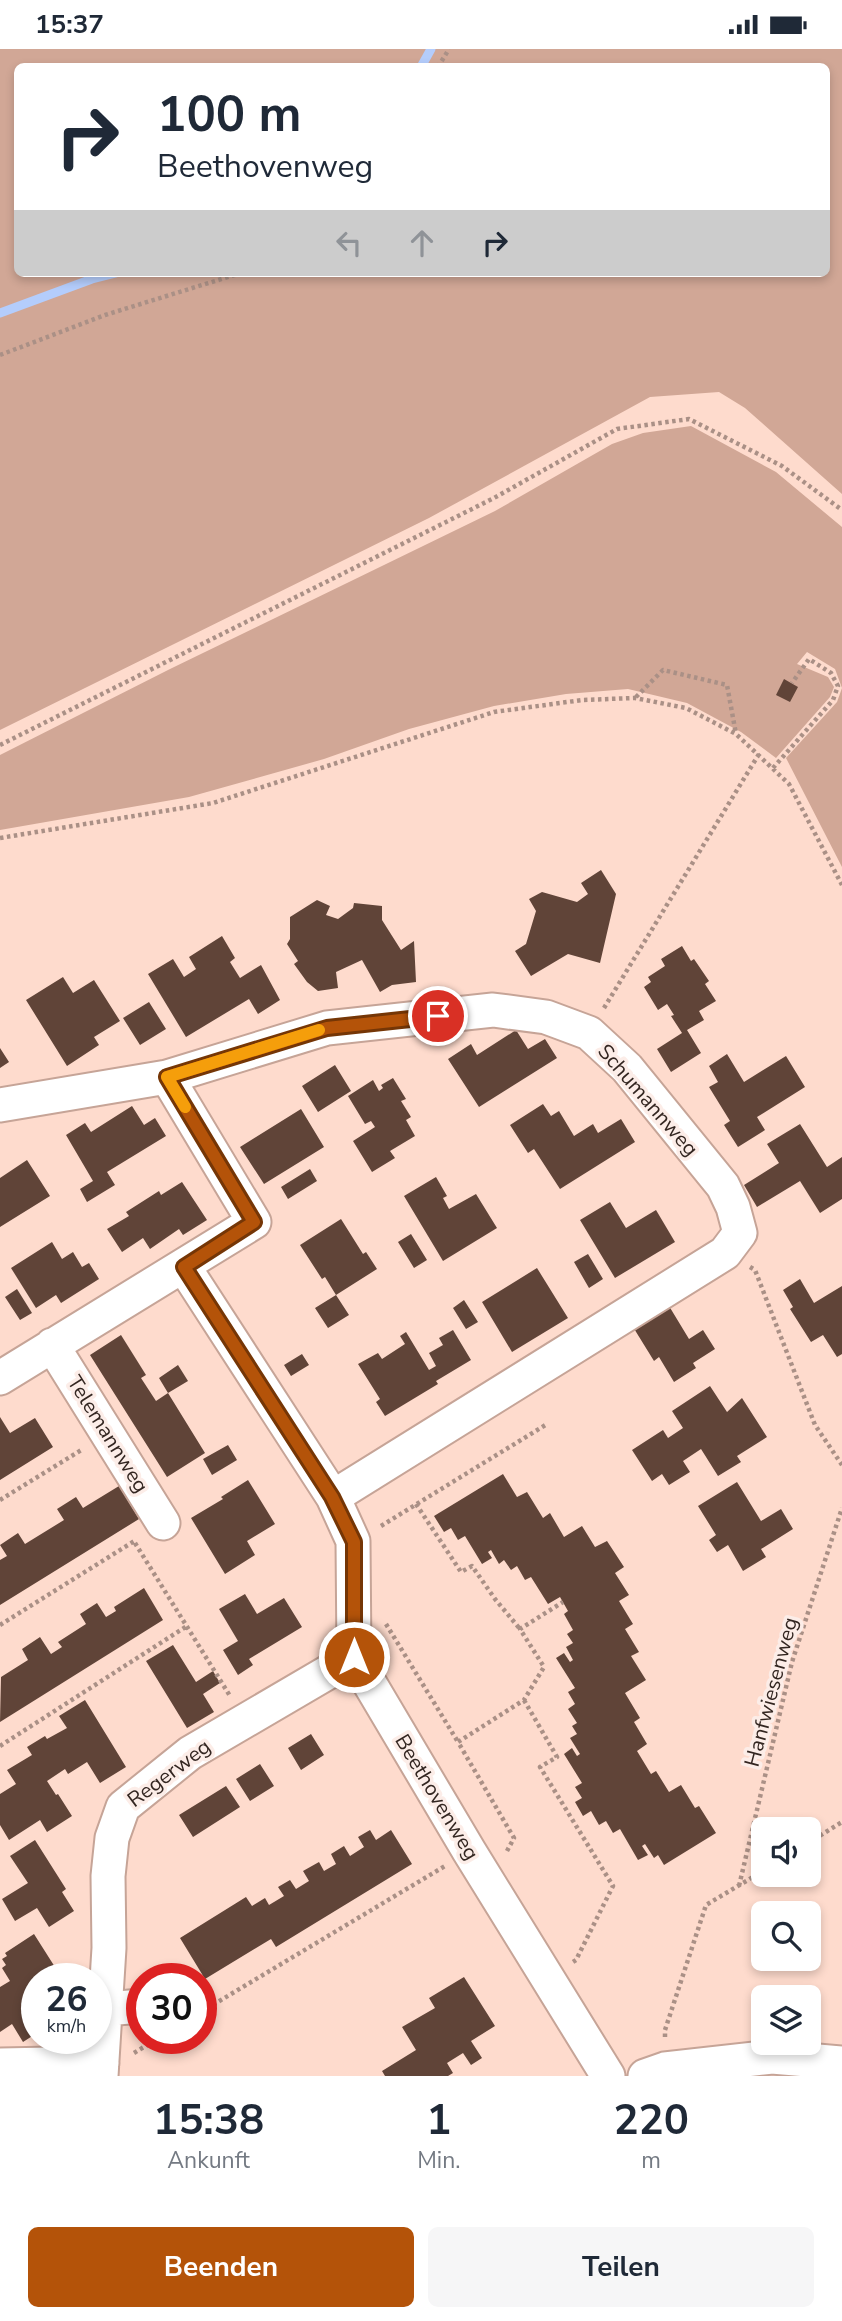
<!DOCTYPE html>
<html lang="de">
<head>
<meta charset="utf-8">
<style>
  :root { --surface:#fff; --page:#f6f6f7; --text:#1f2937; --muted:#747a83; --accent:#b45309 }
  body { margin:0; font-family:"Nunito Sans",sans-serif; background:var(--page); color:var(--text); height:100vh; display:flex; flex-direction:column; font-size:26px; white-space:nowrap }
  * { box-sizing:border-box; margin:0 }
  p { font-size:23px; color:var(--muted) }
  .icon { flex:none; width:38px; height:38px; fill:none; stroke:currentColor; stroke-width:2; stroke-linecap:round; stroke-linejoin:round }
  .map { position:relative; height:2027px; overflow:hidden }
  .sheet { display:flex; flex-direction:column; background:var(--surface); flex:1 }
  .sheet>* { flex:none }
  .hud { position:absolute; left:14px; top:14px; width:816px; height:214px; border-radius:10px; box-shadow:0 4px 10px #0003; background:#fff; color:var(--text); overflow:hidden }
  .buttons { position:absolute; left:751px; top:1768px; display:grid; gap:14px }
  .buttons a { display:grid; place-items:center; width:70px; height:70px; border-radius:10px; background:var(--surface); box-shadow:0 4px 10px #0003; font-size:35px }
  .speed { position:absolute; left:21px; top:1914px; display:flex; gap:14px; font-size:35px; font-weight:700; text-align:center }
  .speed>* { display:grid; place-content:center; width:91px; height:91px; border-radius:50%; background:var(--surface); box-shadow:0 4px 10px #0003; line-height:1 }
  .speed small { font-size:18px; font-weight:400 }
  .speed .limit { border:10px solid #d22; background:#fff; color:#111 }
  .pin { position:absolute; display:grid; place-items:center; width:60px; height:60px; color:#fff; margin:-30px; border:4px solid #fff; border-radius:50%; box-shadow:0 2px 7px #0007 }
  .me { position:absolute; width:77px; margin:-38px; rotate:0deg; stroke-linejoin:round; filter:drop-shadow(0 0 5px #0008) }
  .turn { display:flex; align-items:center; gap:24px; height:147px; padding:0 28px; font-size:32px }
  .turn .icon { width:91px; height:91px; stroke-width:2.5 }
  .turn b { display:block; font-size:49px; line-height:60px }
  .lanes { display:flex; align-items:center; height:66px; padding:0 28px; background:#0003; justify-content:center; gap:35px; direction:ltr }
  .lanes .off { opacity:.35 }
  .eta { display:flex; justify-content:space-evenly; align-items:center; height:119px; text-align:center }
  .eta b { font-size:42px; font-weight:700; line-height:49px }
  .cta { display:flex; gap:14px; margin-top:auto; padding:14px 28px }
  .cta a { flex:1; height:80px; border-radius:10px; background:var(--accent); color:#fff; font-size:28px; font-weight:700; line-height:80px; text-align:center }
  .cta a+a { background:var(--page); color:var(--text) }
  .status { display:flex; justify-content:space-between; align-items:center; height:49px; padding:0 35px; background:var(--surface); direction:ltr }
  .status svg { height:19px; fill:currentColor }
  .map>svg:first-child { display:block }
</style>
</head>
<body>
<div class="status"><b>15:37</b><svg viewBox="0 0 49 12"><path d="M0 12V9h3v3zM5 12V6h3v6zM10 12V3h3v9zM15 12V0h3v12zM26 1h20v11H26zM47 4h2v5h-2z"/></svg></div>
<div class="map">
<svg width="842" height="2027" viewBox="0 0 842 2027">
  <rect width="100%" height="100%" fill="#fedbcd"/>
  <path fill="#d1a796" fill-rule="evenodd" d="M 0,0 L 842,0 L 842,445 L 745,359 L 719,343 L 650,348 L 429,469 L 0,681 ZM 18,18 L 826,18 L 826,224 L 18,224 Z
    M 691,377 L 776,423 L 842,478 L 842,639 L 835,620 L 807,603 L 797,615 L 828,628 L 834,638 L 830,648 L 776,709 L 741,683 L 687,654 L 628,640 L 566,645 L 494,657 L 409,680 L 324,710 L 189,748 L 0,781 L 0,706 L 170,620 L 495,462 L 612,395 L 643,384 Z
    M 842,639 L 842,818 L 786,709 L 837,653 Z"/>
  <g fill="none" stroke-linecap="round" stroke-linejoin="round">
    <path stroke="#b4cdfc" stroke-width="9" d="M 421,18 L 431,0
      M 0,264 L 92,230 L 116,224"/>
  </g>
  <path fill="#604438" d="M 784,630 L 798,638 L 790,653 L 776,646 Z
    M 601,821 L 616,845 L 600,914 L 568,905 L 531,927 L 515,902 L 526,895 L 536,862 L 529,850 L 542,843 L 577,853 L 588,845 L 581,834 Z
    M 317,851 L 330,857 L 326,866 L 338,870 L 353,859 L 354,854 L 382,857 L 382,871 L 401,901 L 414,892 L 416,933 L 392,936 L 380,943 L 362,911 L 336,923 L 338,939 L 318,942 L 307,933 L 294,915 L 298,912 L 287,895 L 290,890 L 290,868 Z
    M 222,887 L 235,909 L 230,913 L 240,929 L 261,916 L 280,951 L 258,965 L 249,950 L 186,988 L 148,925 L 173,910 L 184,928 L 196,920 L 189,908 Z
    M 682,897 L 691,912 L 694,910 L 709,932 L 705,935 L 716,952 L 699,962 L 704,971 L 687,981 L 701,1004 L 671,1023 L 657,1000 L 682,984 L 671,967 L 674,966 L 667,955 L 658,961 L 644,938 L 651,933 L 648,928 L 665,917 L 661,910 Z
    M 63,928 L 73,944 L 94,931 L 120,972 L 94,988 L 99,996 L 67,1017 L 26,951 Z
    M 149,953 L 166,980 L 140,996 L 123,969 Z
    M 516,981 L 528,1000 L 545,990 L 557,1009 L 479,1058 L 448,1010 L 471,995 L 477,1006 Z
    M 0,999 L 9,1013 L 0,1019 Z
    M 727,1005 L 744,1033 L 786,1007 L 805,1038 L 757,1068 L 765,1081 L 738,1098 L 724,1076 L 730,1072 L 709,1038 L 718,1033 L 709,1017 Z
    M 335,1016 L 351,1042 L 318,1063 L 302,1037 Z
    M 393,1029 L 406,1050 L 401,1052 L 411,1068 L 406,1071 L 415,1087 L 390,1102 L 395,1109 L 372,1123 L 353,1092 L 375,1078 L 371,1072 L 365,1075 L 348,1047 L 373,1031 L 379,1042 L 383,1039 L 381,1036 Z
    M 543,1055 L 551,1067 L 559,1062 L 574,1087 L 593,1075 L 598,1084 L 621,1070 L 635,1093 L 560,1140 L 534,1100 L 528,1104 L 510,1076 Z
    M 132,1057 L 144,1076 L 155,1069 L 166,1087 L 107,1123 L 115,1136 L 87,1153 L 80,1140 L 93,1132 L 66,1086 L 85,1074 L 91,1083 Z
    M 301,1060 L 324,1098 L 264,1135 L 240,1098 Z
    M 800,1075 L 827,1118 L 842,1108 L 842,1150 L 820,1164 L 800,1132 L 757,1158 L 744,1136 L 779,1114 L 767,1095 Z
    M 27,1111 L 50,1147 L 0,1178 L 0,1129 Z
    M 310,1120 L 317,1132 L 288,1150 L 281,1138 Z
    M 436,1128 L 447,1147 L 443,1149 L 449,1160 L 476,1145 L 497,1179 L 443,1212 L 404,1147 Z
    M 182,1133 L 207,1171 L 183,1186 L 179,1180 L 150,1200 L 143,1189 L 122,1203 L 107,1180 L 129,1167 L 126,1163 L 159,1142 L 161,1146 Z
    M 610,1153 L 626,1179 L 656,1161 L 675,1193 L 615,1229 L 580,1171 Z
    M 341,1170 L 363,1205 L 366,1203 L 377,1220 L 336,1246 L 325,1228 L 322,1230 L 300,1196 Z
    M 411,1185 L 427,1211 L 414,1219 L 398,1193 Z
    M 52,1193 L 62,1210 L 73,1203 L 82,1218 L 89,1214 L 99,1230 L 61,1254 L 56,1246 L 36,1259 L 11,1219 Z
    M 588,1205 L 603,1230 L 589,1239 L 574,1213 Z
    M 537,1219 L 568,1269 L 512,1303 L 482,1253 Z
    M 800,1230 L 814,1254 L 842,1237 L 842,1305 L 837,1308 L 823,1286 L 811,1293 L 790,1260 L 793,1258 L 783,1241 Z
    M 17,1240 L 32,1264 L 20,1271 L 5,1248 Z
    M 336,1246 L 349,1266 L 328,1279 L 315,1259 Z
    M 464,1251 L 478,1273 L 466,1280 L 453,1259 Z
    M 669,1257 L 689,1290 L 703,1281 L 715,1300 L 693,1314 L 696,1319 L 674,1333 L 659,1308 L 654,1312 L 633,1278 Z
    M 453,1281 L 471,1311 L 436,1332 L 438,1335 L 385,1367 L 376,1353 L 380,1350 L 358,1315 L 378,1304 L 382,1310 L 405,1295 L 400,1287 L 406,1283 L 429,1321 L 436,1317 L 429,1304 L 443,1296 L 439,1289 Z
    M 121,1286 L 146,1326 L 141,1329 L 156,1352 L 168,1344 L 159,1329 L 178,1316 L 188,1332 L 168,1344 L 205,1404 L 167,1428 L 90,1306 Z
    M 302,1305 L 309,1316 L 291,1327 L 284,1316 Z
    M 710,1337 L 727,1363 L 742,1349 L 767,1388 L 737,1407 L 741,1413 L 718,1427 L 701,1400 L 683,1412 L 690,1423 L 669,1436 L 662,1425 L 652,1432 L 632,1401 L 663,1381 L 668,1389 L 683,1379 L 672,1362 Z
    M 0,1368 L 10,1384 L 35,1369 L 53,1398 L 0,1431 Z
    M 228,1396 L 237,1411 L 212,1426 L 203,1410 Z
    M 503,1425 L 517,1448 L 527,1443 L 543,1469 L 550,1464 L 564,1488 L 582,1477 L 595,1498 L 607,1492 L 624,1518 L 615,1524 L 629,1546 L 619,1552 L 633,1575 L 625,1580 L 639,1603 L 631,1607 L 646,1631 L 625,1644 L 640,1669 L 634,1673 L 647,1695 L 637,1702 L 651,1725 L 656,1722 L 669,1743 L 681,1736 L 695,1759 L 699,1757 L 716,1784 L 664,1816 L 658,1806 L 654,1809 L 645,1795 L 642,1797 L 648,1806 L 638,1811 L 620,1780 L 613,1784 L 606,1772 L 599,1776 L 591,1762 L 583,1767 L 575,1753 L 582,1749 L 575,1738 L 582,1734 L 564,1705 L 572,1699 L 577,1707 L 580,1705 L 570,1689 L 577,1685 L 572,1677 L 577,1674 L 568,1660 L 575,1655 L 568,1643 L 575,1639 L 556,1609 L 564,1604 L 570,1613 L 573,1611 L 566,1598 L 573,1594 L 567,1585 L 573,1581 L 564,1565 L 568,1562 L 560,1548 L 548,1555 L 531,1528 L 525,1531 L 517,1517 L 511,1521 L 504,1511 L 499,1515 L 491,1501 L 488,1503 L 492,1509 L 482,1515 L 465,1487 L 458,1491 L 451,1479 L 444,1483 L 434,1467 Z
    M 248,1431 L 275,1475 L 247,1492 L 255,1506 L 225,1525 L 191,1469 L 223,1450 L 221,1448 Z
    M 737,1433 L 761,1472 L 781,1460 L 793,1480 L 761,1500 L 766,1508 L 743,1522 L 728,1496 L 717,1503 L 709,1491 L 716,1486 L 698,1457 Z
    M 119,1437 L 139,1470 L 0,1556 L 0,1511 L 7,1507 L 0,1496 L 18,1484 L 25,1495 L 64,1471 L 57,1460 L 76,1448 L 83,1459 Z
    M 144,1539 L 163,1571 L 0,1673 L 1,1628 L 28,1611 L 22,1600 L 40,1588 L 51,1605 L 62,1598 L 58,1593 L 86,1575 L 80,1565 L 97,1554 L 106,1568 L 116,1562 L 114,1558 Z
    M 245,1545 L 257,1565 L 284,1549 L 302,1578 L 249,1610 L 253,1616 L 238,1626 L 223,1601 L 238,1592 L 219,1560 Z
    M 173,1596 L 196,1633 L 213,1622 L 220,1634 L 203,1645 L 214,1663 L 187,1679 L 146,1612 Z
    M 85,1651 L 126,1718 L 100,1734 L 87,1713 L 68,1725 L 65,1720 L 47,1732 L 56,1746 L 58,1745 L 72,1767 L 47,1783 L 40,1771 L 9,1791 L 0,1776 L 0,1745 L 16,1735 L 7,1721 L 32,1706 L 27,1698 L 45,1687 L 47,1690 L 67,1679 L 59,1667 Z
    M 311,1685 L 324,1706 L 301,1721 L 288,1699 Z
    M 260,1715 L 274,1737 L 250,1752 L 236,1730 Z
    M 226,1737 L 240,1758 L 193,1788 L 179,1766 Z
    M 370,1781 L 376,1791 L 391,1781 L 412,1815 L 276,1898 L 271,1890 L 205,1930 L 180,1889 L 246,1848 L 252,1857 L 265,1849 L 269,1856 L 284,1847 L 278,1838 L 290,1831 L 296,1840 L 309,1832 L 303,1822 L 319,1813 L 324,1822 L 336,1815 L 331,1805 L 344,1797 L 350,1807 L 364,1798 L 358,1788 Z
    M 35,1791 L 66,1840 L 62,1843 L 74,1862 L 49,1878 L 37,1859 L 15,1872 L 2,1850 L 28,1834 L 10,1807 Z
    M 34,1885 L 60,1926 L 68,1920 L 75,1930 L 37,1930 L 37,1984 L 23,1993 L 12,1975 L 0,1983 L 0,1938 L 10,1932 L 2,1919 L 6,1916 L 2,1910 L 7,1907 L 5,1904 Z
    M 464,1928 L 495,1977 L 471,1992 L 482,2009 L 471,2016 L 463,2004 L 447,2014 L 453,2024 L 448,2027 L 385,2027 L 382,2022 L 416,2001 L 402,1978 L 435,1959 L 429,1949 Z"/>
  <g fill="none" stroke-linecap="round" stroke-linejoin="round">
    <defs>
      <path id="street" d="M 0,1056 L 167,1028 L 327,979 L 493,961 L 546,968 L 589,984 L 627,1019 L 723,1137 L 733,1158 L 740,1184 L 725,1204 L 333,1448
        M 184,1218 L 333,1448 L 353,1492 L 354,1608 L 469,1802 L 608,2027
        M 52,1296 L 163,1474
        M 0,1329 L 254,1173 L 167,1028
        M 105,1960 L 142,1957
        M 0,2016 L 102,2014
        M 101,2027 L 109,1899 L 108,1827 L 112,1789 L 123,1758 L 190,1704 L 354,1608
        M 645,2027 L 665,2020 L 772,2008 L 842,2014"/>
    </defs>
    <use href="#street" stroke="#c6a497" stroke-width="37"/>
    <path stroke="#aa9086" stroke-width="4.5" stroke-dasharray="3.5 3.5" stroke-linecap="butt" d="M 438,18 L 449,0
      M 0,306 L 105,266 L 241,224
      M 636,648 L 663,621 L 727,636 L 736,685
      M 0,696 L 494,449 L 617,380 L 689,370 L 782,417 L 842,461
      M 773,719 L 833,651 L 838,637 L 831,624 L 809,610 L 792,634
      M 0,789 L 213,754 L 494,663 L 582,651 L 635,649 L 686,659 L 736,685 L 789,735 L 842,836
      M 604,959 L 759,705
      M 750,1218 L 755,1221 L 815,1376 L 842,1416
      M 0,1451 L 83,1400
      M 416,1455 L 461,1523 L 472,1517 L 495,1550 L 520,1580
      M 381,1477 L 547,1375
      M 135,1494 L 230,1647
      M 386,1575 L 458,1693
      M 0,1576 L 136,1491
      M 524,1651 L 557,1708 L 540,1718 L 613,1837 L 576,1911 L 573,1913
      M 0,1697 L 187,1577
      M 808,1794 L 842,1773
      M 507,1802 L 514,1789 L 458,1693 L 524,1651 L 544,1618 L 520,1580 L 563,1553
      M 739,1837 L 792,1613 L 842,1459
      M 201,1963 L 445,1817
      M 665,1988 L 665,1981 L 706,1856 L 763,1822
      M 134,2004 L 157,1990"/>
    <use href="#street" stroke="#fff" stroke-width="33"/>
  </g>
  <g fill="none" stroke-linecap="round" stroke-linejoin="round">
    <defs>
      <path id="route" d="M 354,1608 L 354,1493 L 332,1448 L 184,1218 L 254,1173 L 167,1028 L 327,979 L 438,967"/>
    </defs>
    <use href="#route" stroke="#753606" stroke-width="18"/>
    <use href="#route" stroke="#b45309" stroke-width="12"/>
    <path stroke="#f59e0b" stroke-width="12" d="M 185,1058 L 167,1028 L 319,981"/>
  </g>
  <g text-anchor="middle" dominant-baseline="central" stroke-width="7" stroke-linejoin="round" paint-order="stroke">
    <g font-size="21" fill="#332621" stroke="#fcede8">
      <text transform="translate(648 1051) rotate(49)">Schumannweg</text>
      <text transform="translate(108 1385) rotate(58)">Telemannweg</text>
      <text transform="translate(771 1643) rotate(-75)">Hanfwiesenweg</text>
      <text transform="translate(169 1724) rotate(-37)">Regerweg</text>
      <text transform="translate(437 1748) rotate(59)">Beethovenweg</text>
    </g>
  </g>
</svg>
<div class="buttons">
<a><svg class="icon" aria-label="sound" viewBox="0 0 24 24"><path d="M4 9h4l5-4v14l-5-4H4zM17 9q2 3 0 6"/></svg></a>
<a><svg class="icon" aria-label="search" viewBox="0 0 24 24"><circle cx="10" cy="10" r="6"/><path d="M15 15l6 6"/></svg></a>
<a><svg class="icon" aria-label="layers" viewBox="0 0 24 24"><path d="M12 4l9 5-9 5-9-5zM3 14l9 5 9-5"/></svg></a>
</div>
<div class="speed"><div>26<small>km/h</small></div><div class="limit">30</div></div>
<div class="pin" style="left:438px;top:967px;background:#d93025"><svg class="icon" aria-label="arrive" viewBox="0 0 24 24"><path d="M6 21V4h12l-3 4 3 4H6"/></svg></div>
<svg class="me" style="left:354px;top:1608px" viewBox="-20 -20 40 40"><circle r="17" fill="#b45309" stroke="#fff" stroke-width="3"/><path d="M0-11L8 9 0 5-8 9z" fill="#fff"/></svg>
<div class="hud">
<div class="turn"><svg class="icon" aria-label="right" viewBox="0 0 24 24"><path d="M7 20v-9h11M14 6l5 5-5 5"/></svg><div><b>100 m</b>Beethovenweg</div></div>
<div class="lanes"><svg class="icon off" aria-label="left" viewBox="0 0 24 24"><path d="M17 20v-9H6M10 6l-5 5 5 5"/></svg><svg class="icon off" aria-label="ahead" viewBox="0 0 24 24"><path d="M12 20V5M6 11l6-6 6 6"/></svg><svg class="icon" aria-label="right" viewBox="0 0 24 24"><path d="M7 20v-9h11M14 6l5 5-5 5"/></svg></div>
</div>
</div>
<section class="sheet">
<div class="eta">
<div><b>15:38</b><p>Ankunft</p></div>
<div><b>1</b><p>Min.</p></div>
<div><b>220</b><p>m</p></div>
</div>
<div class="cta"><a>Beenden</a><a>Teilen</a></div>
</section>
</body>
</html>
